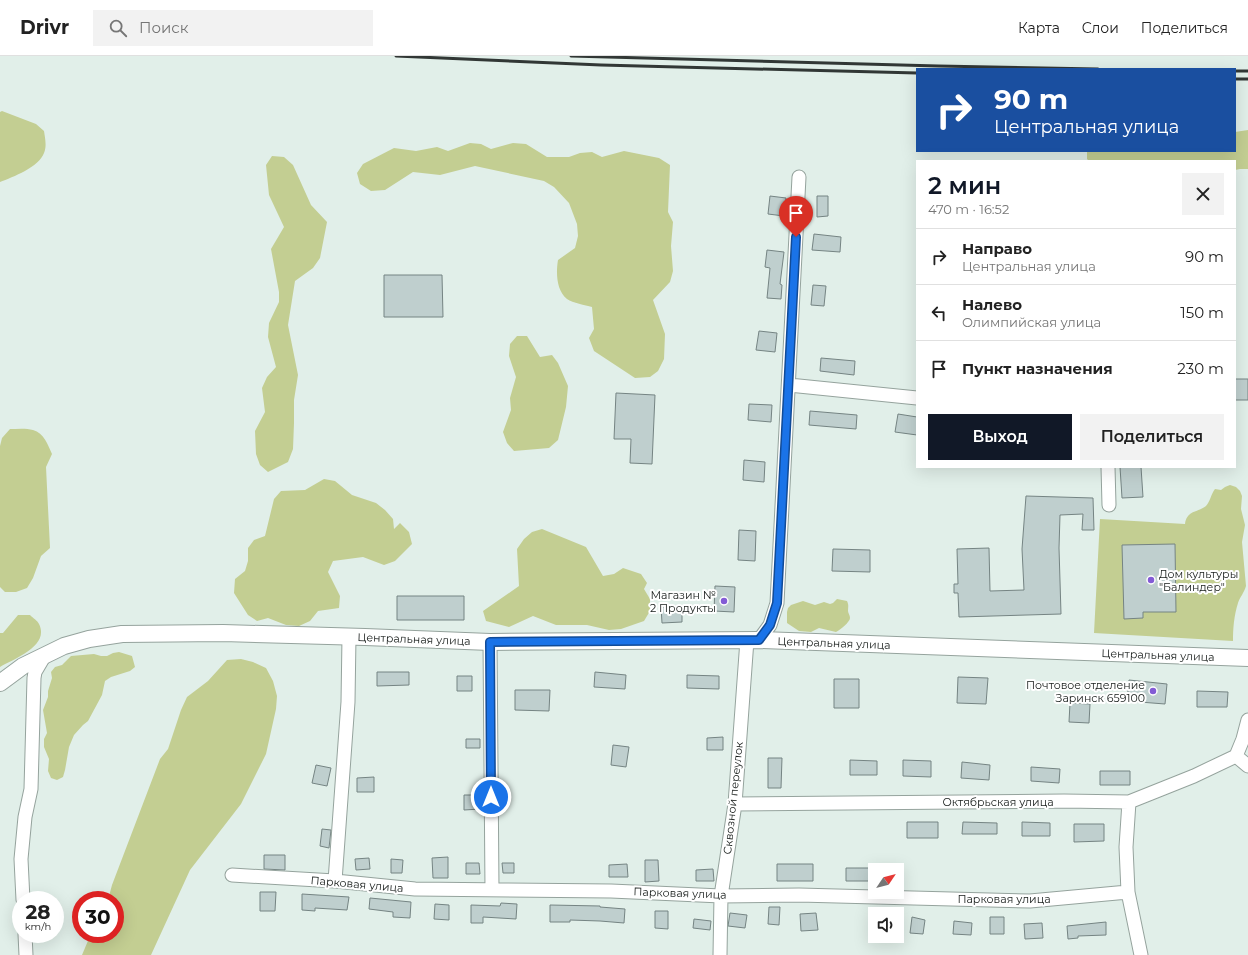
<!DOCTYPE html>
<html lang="ru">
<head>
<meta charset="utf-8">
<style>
  :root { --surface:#fff; --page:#f2f2f2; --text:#222; --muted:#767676; --line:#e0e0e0; --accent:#111827 }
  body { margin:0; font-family:Montserrat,sans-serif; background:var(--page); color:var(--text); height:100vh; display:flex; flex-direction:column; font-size:15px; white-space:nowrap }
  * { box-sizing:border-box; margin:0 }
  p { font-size:13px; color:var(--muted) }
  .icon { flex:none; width:22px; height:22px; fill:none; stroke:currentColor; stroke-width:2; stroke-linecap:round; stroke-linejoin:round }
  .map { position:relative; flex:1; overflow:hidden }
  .side { position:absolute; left:916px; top:104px; width:320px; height:308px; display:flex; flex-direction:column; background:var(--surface); border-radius:0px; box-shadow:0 4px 16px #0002 }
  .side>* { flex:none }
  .hud { position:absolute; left:916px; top:12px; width:320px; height:84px; border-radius:0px; box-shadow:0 4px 16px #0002; background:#1a4fa0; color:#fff; overflow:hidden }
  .needle { width:26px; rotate:55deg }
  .tools { position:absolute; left:868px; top:807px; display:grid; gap:8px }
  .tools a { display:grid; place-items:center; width:36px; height:36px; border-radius:0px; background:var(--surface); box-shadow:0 4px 16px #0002; font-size:20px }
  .speed { position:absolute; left:12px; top:835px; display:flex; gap:8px; font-size:20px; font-weight:700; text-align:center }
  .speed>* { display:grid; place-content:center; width:52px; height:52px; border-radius:50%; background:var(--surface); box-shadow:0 4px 16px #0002; line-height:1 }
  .speed small { font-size:10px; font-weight:400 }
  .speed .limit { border:6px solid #d22; background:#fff; color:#111 }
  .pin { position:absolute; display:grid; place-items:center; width:34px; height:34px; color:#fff; margin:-41px -17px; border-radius:50% 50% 50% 0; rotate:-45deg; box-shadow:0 0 4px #0007 }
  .pin .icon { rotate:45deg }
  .me { position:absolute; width:44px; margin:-22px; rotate:0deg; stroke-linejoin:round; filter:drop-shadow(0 0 3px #0008) }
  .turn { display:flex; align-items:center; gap:14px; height:84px; padding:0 12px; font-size:18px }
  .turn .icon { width:52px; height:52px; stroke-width:2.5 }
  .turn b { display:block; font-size:28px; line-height:34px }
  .round { display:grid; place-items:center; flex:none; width:42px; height:42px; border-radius:0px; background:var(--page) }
  .overview { display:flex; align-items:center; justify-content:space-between; height:68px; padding:0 12px }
  h1 { font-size:24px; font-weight:600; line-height:30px; color:var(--accent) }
  .primary-button { display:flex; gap:8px; margin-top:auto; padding:8px 12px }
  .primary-button a { flex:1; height:46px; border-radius:0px; background:var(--accent); color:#fff; font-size:16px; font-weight:600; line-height:46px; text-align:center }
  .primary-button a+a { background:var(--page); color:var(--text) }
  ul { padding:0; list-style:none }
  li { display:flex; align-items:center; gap:12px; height:56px; padding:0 12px; border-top:1px solid var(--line) }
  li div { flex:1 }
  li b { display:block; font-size:15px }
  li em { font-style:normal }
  header { display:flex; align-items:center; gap:24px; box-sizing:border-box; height:56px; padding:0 20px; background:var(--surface); border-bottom:1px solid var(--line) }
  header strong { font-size:19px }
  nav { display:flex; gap:22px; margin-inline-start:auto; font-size:14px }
  .search { width:280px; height:36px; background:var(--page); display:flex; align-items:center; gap:10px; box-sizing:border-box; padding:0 14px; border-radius:0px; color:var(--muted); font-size:15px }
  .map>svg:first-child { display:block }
</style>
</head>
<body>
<header>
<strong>Drivr</strong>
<div class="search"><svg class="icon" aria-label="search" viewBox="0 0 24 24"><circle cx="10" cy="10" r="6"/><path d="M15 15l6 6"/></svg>Поиск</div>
<nav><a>Карта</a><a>Слои</a><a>Поделиться</a></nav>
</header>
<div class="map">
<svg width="1248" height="899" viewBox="0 0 1248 899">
  <rect width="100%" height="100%" fill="#e1efe9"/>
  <path fill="#c3ce92" d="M 2,55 L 36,68 L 44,75 C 45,82 47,90 44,97 C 39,111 13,121 0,126 L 0,56 Z
    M 1248,74 L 1248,113 L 1240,113 L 1235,114 L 1235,105 L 1089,105 L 1087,103 L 1087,95 L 1235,95 L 1235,76 Z
    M 470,87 L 481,88 L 491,93 L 513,87 L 526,88 L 547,101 L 569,101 L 580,97 L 592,96 L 602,101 L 624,95 L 659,102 L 670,109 L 668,156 L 673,166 L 671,190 L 673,215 L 670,226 L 653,244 L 665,278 L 664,303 L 658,315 L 650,321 L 635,322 L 594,295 L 589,282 L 594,273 L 592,251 C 585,249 573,247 567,243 C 556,234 556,216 558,204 L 575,192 L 578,180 L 577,168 L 569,147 L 554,131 L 544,125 L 475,110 L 440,119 L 413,116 L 385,134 L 371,135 L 360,128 L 357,117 L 363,108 L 394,92 L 416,95 L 437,91 L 448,95 Z
    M 272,100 L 284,101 L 293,109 L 311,149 L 327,166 L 320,202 L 313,212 L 295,225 L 288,269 L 298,319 L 294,344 L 294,367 L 293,393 L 288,406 L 268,416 L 260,409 L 256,398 L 255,375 L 265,356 L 262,332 L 267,321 L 276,311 L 268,281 L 269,267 L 279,246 L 279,236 L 271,193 L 284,171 L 269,139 L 266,109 Z
    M 517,280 L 527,280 L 540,301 L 552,299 L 558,307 L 568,330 L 566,351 L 558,384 L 549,392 L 514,395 L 507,387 L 503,376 L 511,354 L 510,342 L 516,321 L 509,300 L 510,288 Z
    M 10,373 C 17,373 26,372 33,374 C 44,377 48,389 52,398 L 46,411 L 50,492 L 41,500 L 33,522 L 27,532 L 16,536 L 5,536 L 0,531 L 0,390 L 2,382 Z
    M 324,423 L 335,425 L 352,439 L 376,447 L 385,454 L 393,463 L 394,473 L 400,467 L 409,476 L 412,488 L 395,505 L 384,509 L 363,501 L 333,505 L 328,516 L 340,540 L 339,552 L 318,555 L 310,565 L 299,570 L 286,569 L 268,562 L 257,565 L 248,559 L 234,537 L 235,523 L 245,515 L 248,505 L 248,492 L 254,484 L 265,480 L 274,443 L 281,435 L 305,434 Z
    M 1230,429 L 1236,431 L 1240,435 L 1242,440 L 1241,453 L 1245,469 L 1242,486 L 1246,530 C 1244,537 1240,541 1238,547 C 1234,560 1233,572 1233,585 L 1094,577 L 1100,463 L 1185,468 C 1187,454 1197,457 1206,450 C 1210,446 1211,438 1215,433 L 1221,434 L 1225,431 Z
    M 542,473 L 586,491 L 603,520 L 614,518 L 623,512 L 641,518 L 647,527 L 644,533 L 650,543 L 650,555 L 644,565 L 621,573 L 609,574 L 587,569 L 556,569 L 533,560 L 509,571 L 486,565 L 483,555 L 519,530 L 517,493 L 524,483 L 532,476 Z
    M 837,543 L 847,545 C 849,549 848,551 848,555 C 848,557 850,559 850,562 C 850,566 840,574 836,576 L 819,572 L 811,576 L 799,575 L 787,567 L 787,556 L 788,552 L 791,549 L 803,545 L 815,549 L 824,546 L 830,548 L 833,547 Z
    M 18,559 L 30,559 C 33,562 38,565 39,568 C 50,590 14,603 0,611 L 0,577 L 3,577 Z
    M 119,596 L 132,600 L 135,611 L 130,615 L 111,621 L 105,625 L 102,639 L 88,665 L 83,669 L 74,679 L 69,691 L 65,714 L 63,721 L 57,724 L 51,722 L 48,715 L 49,703 L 44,691 L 44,683 L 47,677 L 43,654 L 48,641 L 48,635 L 52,622 L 51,616 L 55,611 L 62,609 L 71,600 L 94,598 L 101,600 L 107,600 L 113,597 Z
    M 241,603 L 253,606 L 266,612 L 273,625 L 277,640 L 276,653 L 266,698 L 241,748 L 190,814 L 151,899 L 82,899 L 90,880 L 91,878 L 115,878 L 115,844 L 108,844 L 112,829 L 160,703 L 168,693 L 181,654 L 187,641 L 208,625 L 227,604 Z"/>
  <path fill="#bfcfce" stroke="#758483" d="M 770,140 L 786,142 L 784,160 L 768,158 Z
    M 817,140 L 828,140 L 828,160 L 817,161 Z
    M 814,178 L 841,181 L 840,196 L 812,194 Z
    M 767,194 L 784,196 L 780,228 L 782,229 L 781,243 L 767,242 L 770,212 L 765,211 Z
    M 384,219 L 442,219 L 443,261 L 384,261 Z
    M 813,229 L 826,230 L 824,250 L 811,249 Z
    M 759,275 L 777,277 L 775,296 L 756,294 Z
    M 821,302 L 855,305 L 854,319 L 820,315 Z
    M 1235,323 L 1248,323 L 1248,344 L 1235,344 Z
    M 616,337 L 655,339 L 652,408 L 630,407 L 631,383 L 614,383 Z
    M 749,348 L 772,349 L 771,366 L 748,364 Z
    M 810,355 L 857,359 L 856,373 L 809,369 Z
    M 898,358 L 917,361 L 917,379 L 895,376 Z
    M 744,404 L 765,406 L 764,426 L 743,424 Z
    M 1120,411 L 1141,411 L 1143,441 L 1122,442 Z
    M 1026,440 L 1093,442 L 1094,474 L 1082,474 L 1083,458 L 1060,459 L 1059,492 L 1061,558 L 959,561 L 958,537 L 954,537 L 954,528 L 958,528 L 957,493 L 989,492 L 990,535 L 1024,534 L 1022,493 Z
    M 739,474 L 756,475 L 755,505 L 738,504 Z
    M 1175,488 L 1176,556 L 1143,556 L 1143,562 L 1124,563 L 1122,489 Z
    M 833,493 L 870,494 L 870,516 L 832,515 Z
    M 715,530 L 735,531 L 734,556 L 714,555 Z
    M 397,540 L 464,540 L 464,564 L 397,564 Z
    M 682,550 L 682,566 L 662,567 L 661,551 Z
    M 377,616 L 409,616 L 409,629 L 377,630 Z
    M 595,616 L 626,619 L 625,633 L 594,631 Z
    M 687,619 L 719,620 L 719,633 L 687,632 Z
    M 457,620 L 472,620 L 472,635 L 457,635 Z
    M 958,621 L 988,622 L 986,648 L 957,647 Z
    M 834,623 L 859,623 L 859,652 L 834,652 Z
    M 1129,624 L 1167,628 L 1165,648 L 1127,645 Z
    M 515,634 L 550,634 L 549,655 L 515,654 Z
    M 1197,635 L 1228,636 L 1227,651 L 1197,651 Z
    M 1070,647 L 1090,648 L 1089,667 L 1069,666 Z
    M 723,681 L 723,694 L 707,694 L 707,682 Z
    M 466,683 L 480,683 L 480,692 L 466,692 Z
    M 613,689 L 629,691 L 626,711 L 611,709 Z
    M 768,702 L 782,702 L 781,732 L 768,732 Z
    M 850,704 L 877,705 L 877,719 L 850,719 Z
    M 903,704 L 931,705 L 931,721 L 903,720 Z
    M 962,706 L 990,709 L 989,724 L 961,722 Z
    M 316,709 L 331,712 L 327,730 L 312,727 Z
    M 1031,711 L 1060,713 L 1059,727 L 1031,725 Z
    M 1100,715 L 1130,715 L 1130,729 L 1100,729 Z
    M 374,721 L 374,736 L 357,736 L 357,722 Z
    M 464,739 L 480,739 L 480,753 L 464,754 Z
    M 907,766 L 938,766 L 938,782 L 907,782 Z
    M 963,766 L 997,767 L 997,778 L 962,778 Z
    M 1022,766 L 1050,767 L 1050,780 L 1022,780 Z
    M 1074,768 L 1104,768 L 1104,785 L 1074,786 Z
    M 322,773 L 331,774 L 329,792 L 320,790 Z
    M 264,799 L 285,799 L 285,814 L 264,813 Z
    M 448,801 L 448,822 L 433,822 L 432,802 Z
    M 369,802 L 370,813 L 356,814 L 355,803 Z
    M 391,803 L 403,804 L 402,817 L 391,817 Z
    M 645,804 L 658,804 L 659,825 L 645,826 Z
    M 466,807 L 479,807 L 480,818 L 466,818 Z
    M 502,807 L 514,807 L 514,817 L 503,817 Z
    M 627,808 L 628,821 L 609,821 L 609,809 Z
    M 777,808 L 813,808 L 813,825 L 777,825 Z
    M 846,812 L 875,812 L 875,825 L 846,825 Z
    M 713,813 L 714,825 L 696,825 L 696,814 Z
    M 260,836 L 276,836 L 275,855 L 260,855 Z
    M 302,838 L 349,841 L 347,854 L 315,852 L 315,855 L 302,854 Z
    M 370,842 L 411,846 L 410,862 L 393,861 L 393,856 L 369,853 Z
    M 501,847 L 517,848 L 516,863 L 483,861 L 483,867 L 471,867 L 471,849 L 500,850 Z
    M 435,848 L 449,849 L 449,864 L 434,863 Z
    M 550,849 L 600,850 L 600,851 L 625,853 L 624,867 L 600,865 L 570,864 L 570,866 L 550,866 Z
    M 769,851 L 780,851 L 779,869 L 768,868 Z
    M 655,855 L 668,855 L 668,873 L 655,872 Z
    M 730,857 L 747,859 L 745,872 L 728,870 Z
    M 816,857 L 818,874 L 801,875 L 800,858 Z
    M 912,861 L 925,864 L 923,878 L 910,877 Z
    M 990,861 L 1004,861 L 1004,878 L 990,878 Z
    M 694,863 L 711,865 L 710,874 L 693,872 Z
    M 954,865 L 972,867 L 971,879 L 953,878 Z
    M 1106,866 L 1106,879 L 1078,880 L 1078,882 L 1068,883 L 1067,870 Z
    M 1042,867 L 1043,882 L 1025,883 L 1024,868 Z"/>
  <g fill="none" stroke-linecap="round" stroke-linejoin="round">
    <defs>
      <path id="minor" d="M 789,329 L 917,342
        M 1108,411 L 1109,449
        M 759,584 L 770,569 L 777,547 L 799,121
        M 490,586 L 492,834
        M 1236,700 L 1243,683 L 1248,664
        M 1129,746 L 1126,791 L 1128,836 L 1141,899
        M 735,748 L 1064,745 L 1129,746 L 1194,720 L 1236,700 L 1248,710
        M 232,819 L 335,825 L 415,833 L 611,835 L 721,840 L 799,839 L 1030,845 L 1128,836
        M 335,825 L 348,646 L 349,581
        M 23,844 L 21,803 L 25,761 L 31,733 L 34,622 L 35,616 L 45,599
        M 25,878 L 26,899
        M 720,899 L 721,840 L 735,748 L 747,584"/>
      <path id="tertiary" d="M 0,627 L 23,610 L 64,590 L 89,583 L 122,578 L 223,577 L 365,581 L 490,586 L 759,584 L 1248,602"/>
    </defs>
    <use href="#minor" stroke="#95a39d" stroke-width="15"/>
    <use href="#tertiary" stroke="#95a39d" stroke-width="18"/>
    <use href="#minor" stroke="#fff" stroke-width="13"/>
    <use href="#tertiary" stroke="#fff" stroke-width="16"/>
    <path stroke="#313735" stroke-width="3" d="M 396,0 L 601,9 L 917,17
      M 571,0 L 938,10 L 1098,13
      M 1235,15 L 1248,15
      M 1235,23 L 1248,23"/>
  </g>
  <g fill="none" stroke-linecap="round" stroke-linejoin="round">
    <defs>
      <path id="route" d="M 491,741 L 490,586 L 759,584 L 770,569 L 777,547 L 796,181"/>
    </defs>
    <use href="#route" stroke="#114b97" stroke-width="10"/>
    <use href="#route" stroke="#1a73e8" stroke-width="7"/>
  </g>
  <g fill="#835bd5" stroke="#fff" stroke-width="1.5">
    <circle cx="1151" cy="524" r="4"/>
    <circle cx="724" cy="545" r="4"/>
    <circle cx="1153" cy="635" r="4"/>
  </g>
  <g text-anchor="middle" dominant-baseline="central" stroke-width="4" stroke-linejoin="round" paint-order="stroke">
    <g font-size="11" fill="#151a18" stroke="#fff" text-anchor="end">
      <text x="1159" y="518" text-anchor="start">Дом культуры<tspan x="1159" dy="13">"Балиндер"</tspan></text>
      <text x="716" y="539">Магазин №<tspan x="716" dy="13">2 Продукты</tspan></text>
      <text x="1145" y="629">Почтовое отделение<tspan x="1145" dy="13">Заринск 659100</tspan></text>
    </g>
    <g font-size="11" fill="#151a18" stroke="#fff">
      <text transform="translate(414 583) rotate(2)">Центральная улица</text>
      <text transform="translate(834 587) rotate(2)">Центральная улица</text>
      <text transform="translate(1158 599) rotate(2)">Центральная улица</text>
      <text transform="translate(733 742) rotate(-84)">Сквозной переулок</text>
      <text x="998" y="746">Октябрьская улица</text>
      <text transform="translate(357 828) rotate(5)">Парковая улица</text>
      <text transform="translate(680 837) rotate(2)">Парковая улица</text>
      <text x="1004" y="843">Парковая улица</text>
    </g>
  </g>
</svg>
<div class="tools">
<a><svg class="needle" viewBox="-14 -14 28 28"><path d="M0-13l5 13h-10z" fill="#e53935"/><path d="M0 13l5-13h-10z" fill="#767676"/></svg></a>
<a><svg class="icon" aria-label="sound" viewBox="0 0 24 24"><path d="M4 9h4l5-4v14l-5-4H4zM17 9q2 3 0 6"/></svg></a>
</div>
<div class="speed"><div>28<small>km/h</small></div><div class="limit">30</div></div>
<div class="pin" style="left:796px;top:181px;background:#d93025"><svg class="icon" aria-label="arrive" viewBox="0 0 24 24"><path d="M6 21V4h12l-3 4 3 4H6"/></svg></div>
<svg class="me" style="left:491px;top:741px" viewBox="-20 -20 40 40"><circle r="17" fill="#1a73e8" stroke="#fff" stroke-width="3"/><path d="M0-11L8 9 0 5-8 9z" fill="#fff"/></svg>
<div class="hud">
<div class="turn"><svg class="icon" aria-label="right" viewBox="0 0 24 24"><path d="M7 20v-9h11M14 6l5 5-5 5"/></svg><div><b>90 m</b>Центральная улица</div></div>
</div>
<section class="side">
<div class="overview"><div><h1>2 мин</h1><p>470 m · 16:52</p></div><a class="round"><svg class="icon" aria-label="close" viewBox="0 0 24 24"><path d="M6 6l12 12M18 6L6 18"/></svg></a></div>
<ul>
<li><svg class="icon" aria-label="right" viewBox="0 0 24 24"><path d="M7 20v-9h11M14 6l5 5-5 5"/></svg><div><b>Направо</b><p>Центральная улица</p></div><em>90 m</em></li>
<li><svg class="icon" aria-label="left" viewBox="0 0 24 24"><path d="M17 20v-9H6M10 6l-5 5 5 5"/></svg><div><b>Налево</b><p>Олимпийская улица</p></div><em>150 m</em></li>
<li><svg class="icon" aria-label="arrive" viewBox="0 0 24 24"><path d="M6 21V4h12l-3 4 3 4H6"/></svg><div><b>Пункт назначения</b></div><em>230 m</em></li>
</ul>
<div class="primary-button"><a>Выход</a><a>Поделиться</a></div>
</section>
</div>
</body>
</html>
